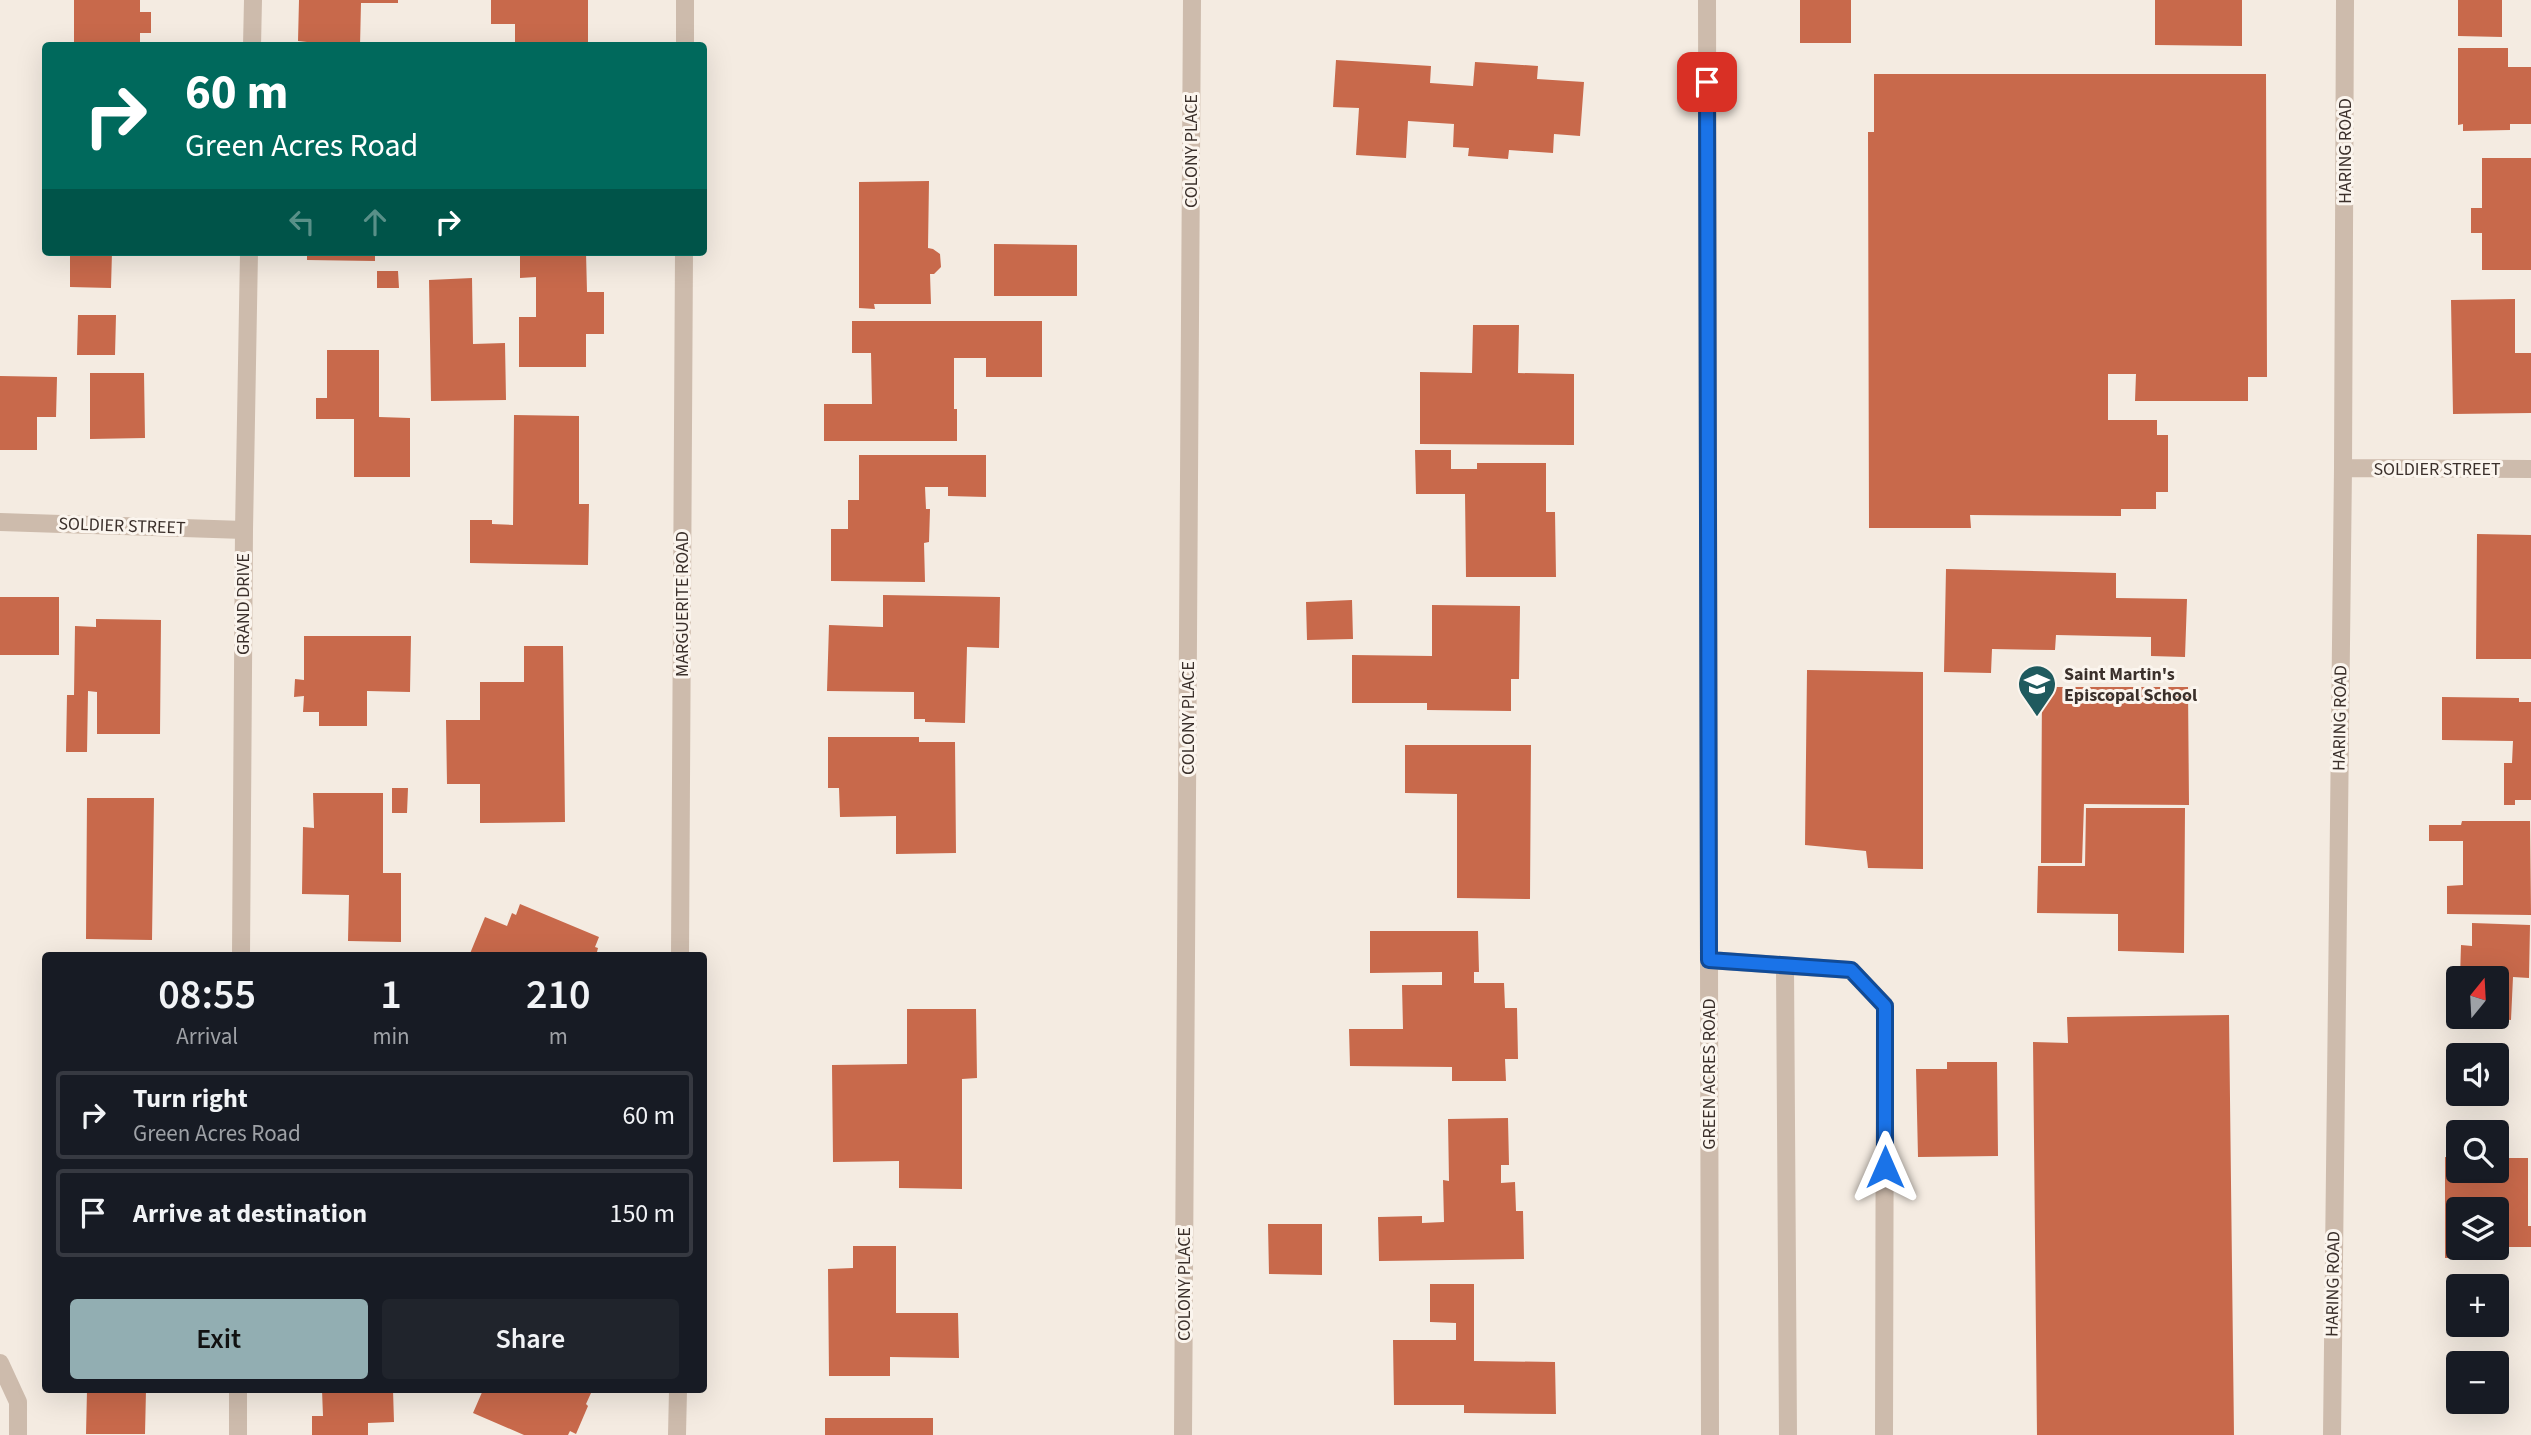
<!DOCTYPE html>
<html lang="en">
<head>
<meta charset="utf-8">
<style>
  :root { --surface:#171b24; --page:#20242c; --text:#f1f3f6; --muted:#9ea1a6; --line:#363941; --accent:#92aeb2 }
  body { margin:0; font-family:"Source Sans 3",sans-serif; background:var(--page); color:var(--text); height:100vh; display:flex; flex-direction:column; font-size:26px; white-space:nowrap }
  * { box-sizing:border-box; margin:0 }
  p { font-size:23px; color:var(--muted) }
  .icon { flex:none; width:38px; height:38px; fill:none; stroke:currentColor; stroke-width:2; stroke-linecap:round; stroke-linejoin:round }
  .map { position:relative; flex:1; overflow:hidden }
  .panel { position:absolute; left:42px; top:952px; width:665px; height:441px; display:flex; flex-direction:column; background:var(--surface); border-radius:7px; box-shadow:0 7px 28px #0002 }
  .panel>* { flex:none }
  .banner { position:absolute; left:42px; top:42px; width:665px; height:214px; border-radius:7px; box-shadow:0 7px 28px #0002; background:#00695c; color:#fff; overflow:hidden }
  .needle { width:46px; rotate:18deg }
  .tools { position:absolute; left:2446px; top:966px; display:grid; gap:14px }
  .tools a { display:grid; place-items:center; width:63px; height:63px; border-radius:7px; background:var(--surface); box-shadow:0 7px 28px #0002; font-size:35px }
  .pin { position:absolute; display:grid; place-items:center; width:60px; height:60px; color:#fff; margin:-30px; border-radius:14px; box-shadow:0 4px 10px #0006 }
  .me { position:absolute; width:77px; margin:-38px; rotate:0deg; stroke-linejoin:round; filter:drop-shadow(0 0 5px #0008) }
  .turn { display:flex; align-items:center; gap:24px; height:147px; padding:0 28px; font-size:32px }
  .turn .icon { width:91px; height:91px; stroke-width:2.5 }
  .turn b { display:block; font-size:49px; line-height:60px }
  .lanes { display:flex; align-items:center; height:66px; padding:0 28px; background:#0003; justify-content:center; gap:35px; direction:ltr }
  .lanes .off { opacity:.35 }
  .eta { display:flex; justify-content:space-evenly; align-items:center; height:119px; text-align:center }
  .eta b { font-size:42px; font-weight:600; line-height:49px }
  .cta { display:flex; gap:14px; margin-top:auto; padding:14px 28px }
  .cta a { flex:1; height:80px; border-radius:7px; background:var(--accent); color:#111; font-size:28px; font-weight:600; line-height:80px; text-align:center }
  .cta a+a { background:var(--page); color:var(--text) }
  ul { padding:0; list-style:none }
  li { display:flex; align-items:center; gap:21px; height:88px; margin:0 14px 10px; padding:0 14px; border:4px solid var(--line); border-radius:7px }
  li div { flex:1 }
  li b { display:block; font-size:26px }
  li em { font-style:normal }
  .map>svg:first-child { display:block }
</style>
</head>
<body>
<div class="map">
<svg width="2531" height="1435" viewBox="0 0 2531 1435">
  <rect width="100%" height="100%" fill="#f4ebe1"/>
  <path fill="#c8694b" fill-rule="evenodd" d="M 74,0 L 140,0 L 140,12 L 151,12 L 151,33 L 140,33 L 140,46 L 74,46 Z
    M 299,0 L 398,0 L 398,3 L 361,3 L 360,46 L 307,46 L 307,42 L 298,41 Z
    M 491,0 L 588,0 L 588,46 L 515,46 L 515,24 L 491,24 Z
    M 1800,0 L 1851,0 L 1851,43 L 1800,43 Z
    M 2155,0 L 2242,0 L 2242,46 L 2155,45 Z
    M 2458,0 L 2502,0 L 2502,37 L 2458,36 Z
    M 2458,48 L 2508,48 L 2508,67 L 2531,67 L 2531,124 L 2510,124 L 2510,130 L 2463,131 L 2463,124 L 2458,125 Z
    M 1336,60 L 1431,66 L 1430,83 L 1473,86 L 1475,62 L 1538,66 L 1537,79 L 1584,82 L 1580,136 L 1554,134 L 1553,153 L 1509,150 L 1508,159 L 1468,156 L 1469,148 L 1453,147 L 1454,124 L 1408,121 L 1406,158 L 1356,155 L 1359,108 L 1333,107 Z
    M 1874,74 L 2266,74 L 2267,377 L 2248,377 L 2248,401 L 2135,401 L 2136,374 L 2108,374 L 2108,420 L 2157,420 L 2157,435 L 2168,435 L 2168,492 L 2156,492 L 2156,509 L 2121,509 L 2121,516 L 1970,515 L 1971,528 L 1869,528 L 1868,132 L 1874,132 Z
    M 2482,158 L 2531,158 L 2531,270 L 2482,270 L 2482,233 L 2471,233 L 2471,208 L 2482,208 Z
    M 929,181 L 928,248 L 933,249 L 940,254 L 941,267 L 934,274 L 930,274 L 931,304 L 874,304 L 875,309 L 859,308 L 859,182 Z
    M 994,244 L 1077,245 L 1077,296 L 994,296 Z
    M 70,252 L 112,252 L 111,288 L 70,287 Z
    M 307,252 L 375,252 L 375,261 L 307,260 Z
    M 520,252 L 586,252 L 587,292 L 604,292 L 604,334 L 586,334 L 586,367 L 519,367 L 519,317 L 536,317 L 536,277 L 520,278 Z
    M 377,271 L 398,271 L 399,288 L 377,288 Z
    M 472,278 L 473,344 L 505,343 L 506,400 L 431,401 L 429,280 Z
    M 2515,299 L 2515,353 L 2531,353 L 2531,413 L 2453,414 L 2451,300 Z
    M 78,315 L 116,315 L 115,355 L 77,355 Z
    M 852,321 L 1042,321 L 1042,377 L 986,377 L 986,358 L 954,358 L 954,409 L 957,409 L 957,441 L 824,441 L 824,404 L 872,404 L 871,353 L 852,353 Z
    M 1473,325 L 1519,325 L 1518,373 L 1574,374 L 1574,445 L 1420,444 L 1420,372 L 1472,373 Z
    M 327,350 L 379,350 L 379,417 L 410,418 L 410,477 L 354,477 L 354,419 L 316,419 L 316,398 L 327,398 Z
    M 90,373 L 144,373 L 145,438 L 90,439 Z
    M 0,376 L 57,377 L 56,417 L 37,417 L 37,450 L 0,450 Z
    M 514,415 L 579,416 L 579,504 L 589,504 L 588,565 L 470,563 L 470,520 L 492,520 L 492,524 L 513,525 Z
    M 1415,450 L 1451,450 L 1451,469 L 1477,469 L 1477,463 L 1546,463 L 1546,512 L 1555,512 L 1556,577 L 1466,577 L 1465,494 L 1416,494 Z
    M 859,455 L 986,455 L 986,497 L 948,496 L 948,487 L 925,487 L 926,509 L 930,509 L 929,542 L 924,543 L 925,582 L 831,581 L 831,529 L 848,529 L 848,500 L 859,500 Z
    M 2477,534 L 2531,535 L 2531,659 L 2476,659 Z
    M 1946,569 L 2116,573 L 2116,598 L 2187,599 L 2185,657 L 2151,656 L 2151,637 L 2056,635 L 2055,650 L 1992,649 L 1991,673 L 1944,672 Z
    M 883,595 L 1000,597 L 999,648 L 967,647 L 965,723 L 925,722 L 925,719 L 914,719 L 914,692 L 827,691 L 829,625 L 883,627 Z
    M 0,597 L 59,597 L 59,655 L 0,655 Z
    M 1352,600 L 1353,639 L 1307,640 L 1306,602 Z
    M 1432,605 L 1520,606 L 1519,679 L 1511,679 L 1511,711 L 1427,710 L 1427,703 L 1352,703 L 1352,655 L 1432,656 Z
    M 96,619 L 161,620 L 160,734 L 97,734 L 97,692 L 88,691 L 87,752 L 66,752 L 67,695 L 74,695 L 75,626 L 96,627 Z
    M 304,636 L 411,636 L 410,692 L 367,691 L 367,726 L 319,726 L 319,712 L 303,712 L 304,696 L 294,697 L 295,679 L 304,680 Z
    M 524,646 L 563,646 L 565,822 L 480,823 L 480,784 L 447,784 L 446,720 L 480,720 L 480,682 L 524,682 Z
    M 1807,670 L 1923,672 L 1923,869 L 1868,868 L 1866,851 L 1805,845 Z
    M 2042,687 L 2188,687 L 2189,805 L 2084,804 L 2082,863 L 2041,863 Z
    M 2442,697 L 2519,698 L 2519,702 L 2531,702 L 2531,800 L 2515,800 L 2515,805 L 2504,805 L 2504,763 L 2512,763 L 2513,741 L 2442,740 Z
    M 828,737 L 919,737 L 919,742 L 955,742 L 956,853 L 896,854 L 896,816 L 840,817 L 839,788 L 828,788 Z
    M 1405,745 L 1531,745 L 1530,899 L 1457,898 L 1457,794 L 1405,793 Z
    M 392,788 L 408,788 L 407,813 L 392,813 Z
    M 313,793 L 383,793 L 383,873 L 401,873 L 401,942 L 348,941 L 349,895 L 302,894 L 303,827 L 314,828 Z
    M 87,798 L 154,798 L 152,940 L 86,939 Z
    M 2086,808 L 2185,808 L 2184,953 L 2118,951 L 2118,914 L 2037,913 L 2038,866 L 2085,866 Z
    M 2462,821 L 2530,821 L 2531,915 L 2447,914 L 2447,886 L 2463,885 L 2463,841 L 2429,841 L 2429,825 L 2461,825 Z
    M 520,904 L 599,937 L 595,947 L 598,948 L 596,956 L 469,956 L 485,917 L 507,926 L 512,913 L 516,915 Z
    M 2472,923 L 2530,925 L 2529,978 L 2513,977 L 2511,1020 L 2497,1019 L 2497,978 L 2460,978 L 2461,945 L 2472,946 Z
    M 1370,931 L 1478,931 L 1479,972 L 1474,972 L 1474,983 L 1504,983 L 1505,1008 L 1517,1008 L 1518,1059 L 1505,1059 L 1506,1081 L 1452,1081 L 1452,1067 L 1350,1066 L 1349,1029 L 1403,1029 L 1402,985 L 1442,985 L 1442,972 L 1370,973 Z
    M 907,1009 L 976,1009 L 977,1078 L 962,1079 L 962,1189 L 899,1188 L 899,1161 L 833,1162 L 832,1065 L 907,1064 Z
    M 2229,1015 L 2234,1435 L 2037,1435 L 2033,1042 L 2068,1043 L 2067,1017 Z
    M 1947,1062 L 1997,1062 L 1998,1156 L 1918,1157 L 1916,1069 L 1947,1069 Z
    M 1508,1118 L 1509,1165 L 1501,1165 L 1501,1183 L 1515,1182 L 1516,1211 L 1523,1211 L 1524,1259 L 1379,1261 L 1378,1217 L 1422,1216 L 1422,1223 L 1444,1222 L 1443,1180 L 1449,1181 L 1448,1119 Z
    M 2445,1157 L 2459,1158 L 2459,1171 L 2497,1171 L 2497,1158 L 2528,1158 L 2528,1226 L 2531,1226 L 2531,1247 L 2500,1247 L 2500,1258 L 2445,1258 ZM 2459,1209 L 2497,1209 L 2497,1248 L 2459,1248 Z
    M 1268,1224 L 1322,1224 L 1322,1275 L 1269,1274 Z
    M 853,1246 L 896,1246 L 896,1313 L 958,1313 L 959,1358 L 890,1357 L 890,1376 L 829,1376 L 828,1269 L 853,1268 Z
    M 1430,1284 L 1474,1284 L 1474,1361 L 1555,1362 L 1556,1414 L 1464,1413 L 1464,1405 L 1394,1405 L 1393,1340 L 1456,1340 L 1456,1323 L 1430,1322 Z
    M 87,1390 L 146,1390 L 145,1434 L 86,1434 Z
    M 322,1390 L 393,1390 L 394,1422 L 368,1423 L 368,1435 L 312,1435 L 312,1416 L 323,1416 Z
    M 483,1390 L 584,1390 L 591,1393 L 586,1404 L 588,1406 L 576,1434 L 570,1431 L 568,1435 L 524,1435 L 473,1413 Z
    M 825,1418 L 933,1418 L 933,1435 L 825,1435 Z"/>
  <g fill="none" stroke-linecap="round" stroke-linejoin="round">
    <path stroke="#cdbbac" stroke-width="18" d="M 1709,960 L 1851,970 L 1885,1006 L 1884,1435
      M 1785,966 L 1788,1435
      M 0,1363 L 18,1402 L 18,1435"/>
    <path stroke="#cdbbac" stroke-width="18" d="M 1707,0 L 1710,1435
      M 252,46 L 253,0
      M 685,46 L 685,0
      M 2343,468 L 2531,469
      M 0,522 L 244,530
      M 241,956 L 244,530 L 249,252
      M 680,956 L 684,252
      M 238,1435 L 238,1390
      M 677,1435 L 678,1390
      M 1183,1435 L 1192,0
      M 2332,1435 L 2343,468 L 2345,0"/>
  </g>
  <g fill="none" stroke-linecap="round" stroke-linejoin="round">
    <defs>
      <path id="route" d="M 1707,82 L 1709,960 L 1851,970 L 1885,1006 L 1885,1167"/>
    </defs>
    <use href="#route" stroke="#114b97" stroke-width="18"/>
    <use href="#route" stroke="#1a73e8" stroke-width="12"/>
  </g>
  <defs>
    <symbol id="school-pin" viewBox="-11 -11 22 30"><path d="M0 17L-7.5 6A9.5 9.5 0 1 1 7.5 6Z" fill="#1f5a5e" stroke="#fbf5ee"/><path d="M0-5L7-2L0 1L-7-2ZM-4 1L0 2.5L4 1V4Q0 6-4 4Z" fill="#fff"/></symbol>
  </defs>
  <g fill-rule="evenodd">
    <use href="#school-pin" x="2015" y="662" width="44" height="60"/>
  </g>
  <g text-anchor="middle" dominant-baseline="central" stroke-width="6" stroke-linejoin="round" paint-order="stroke">
    <g font-size="18" fill="#3b302b" stroke="#fbf5ee">
      <text transform="translate(1191 151) rotate(-90)">COLONY PLACE</text>
      <text transform="translate(2345 151) rotate(-90)">HARING ROAD</text>
      <text x="2437" y="469">SOLDIER STREET</text>
      <text transform="translate(122 526) rotate(2)">SOLDIER STREET</text>
      <text transform="translate(243 604) rotate(-90)">GRAND DRIVE</text>
      <text transform="translate(682 604) rotate(-90)">MARGUERITE ROAD</text>
      <text transform="translate(1188 718) rotate(-90)">COLONY PLACE</text>
      <text transform="translate(2340 718) rotate(-89)">HARING ROAD</text>
      <text transform="translate(1709 1074) rotate(-90)">GREEN ACRES ROAD</text>
      <text transform="translate(1184 1284) rotate(-90)">COLONY PLACE</text>
      <text transform="translate(2333 1284) rotate(-89)">HARING ROAD</text>
    </g>
    <g font-size="18" font-weight="bold" fill="#3b302b" stroke="#fbf5ee" text-anchor="start">
      <text x="2064" y="674">Saint Martin's<tspan x="2064" dy="21">Episcopal School</tspan></text>
    </g>
  </g>
</svg>
<div class="tools">
<a><svg class="needle" viewBox="-14 -14 28 28"><path d="M0-13l5 13h-10z" fill="#e53935"/><path d="M0 13l5-13h-10z" fill="#9ea1a6"/></svg></a>
<a><svg class="icon" aria-label="sound" viewBox="0 0 24 24"><path d="M4 9h4l5-4v14l-5-4H4zM17 9q2 3 0 6"/></svg></a>
<a><svg class="icon" aria-label="search" viewBox="0 0 24 24"><circle cx="10" cy="10" r="6"/><path d="M15 15l6 6"/></svg></a>
<a><svg class="icon" aria-label="layers" viewBox="0 0 24 24"><path d="M12 4l9 5-9 5-9-5zM3 14l9 5 9-5"/></svg></a>
<a>+</a>
<a>−</a>
</div>
<div class="pin" style="left:1707px;top:82px;background:#d93025"><svg class="icon" aria-label="arrive" viewBox="0 0 24 24"><path d="M6 21V4h12l-3 4 3 4H6"/></svg></div>
<svg class="me" style="left:1885px;top:1167px" viewBox="-20 -20 40 40"><path d="M0-17L14 15 0 8-14 15z" fill="#1a73e8" stroke="#fff" stroke-width="4"/></svg>
<div class="banner">
<div class="turn"><svg class="icon" aria-label="right" viewBox="0 0 24 24"><path d="M7 20v-9h11M14 6l5 5-5 5"/></svg><div><b>60 m</b>Green Acres Road</div></div>
<div class="lanes"><svg class="icon off" aria-label="left" viewBox="0 0 24 24"><path d="M17 20v-9H6M10 6l-5 5 5 5"/></svg><svg class="icon off" aria-label="ahead" viewBox="0 0 24 24"><path d="M12 20V5M6 11l6-6 6 6"/></svg><svg class="icon" aria-label="right" viewBox="0 0 24 24"><path d="M7 20v-9h11M14 6l5 5-5 5"/></svg></div>
</div>
<section class="panel">
<div class="eta">
<div><b>08:55</b><p>Arrival</p></div>
<div><b>1</b><p>min</p></div>
<div><b>210</b><p>m</p></div>
</div>
<ul>
<li><svg class="icon" aria-label="right" viewBox="0 0 24 24"><path d="M7 20v-9h11M14 6l5 5-5 5"/></svg><div><b>Turn right</b><p>Green Acres Road</p></div><em>60 m</em></li>
<li><svg class="icon" aria-label="arrive" viewBox="0 0 24 24"><path d="M6 21V4h12l-3 4 3 4H6"/></svg><div><b>Arrive at destination</b></div><em>150 m</em></li>
</ul>
<div class="cta"><a>Exit</a><a>Share</a></div>
</section>
</div>
</body>
</html>
